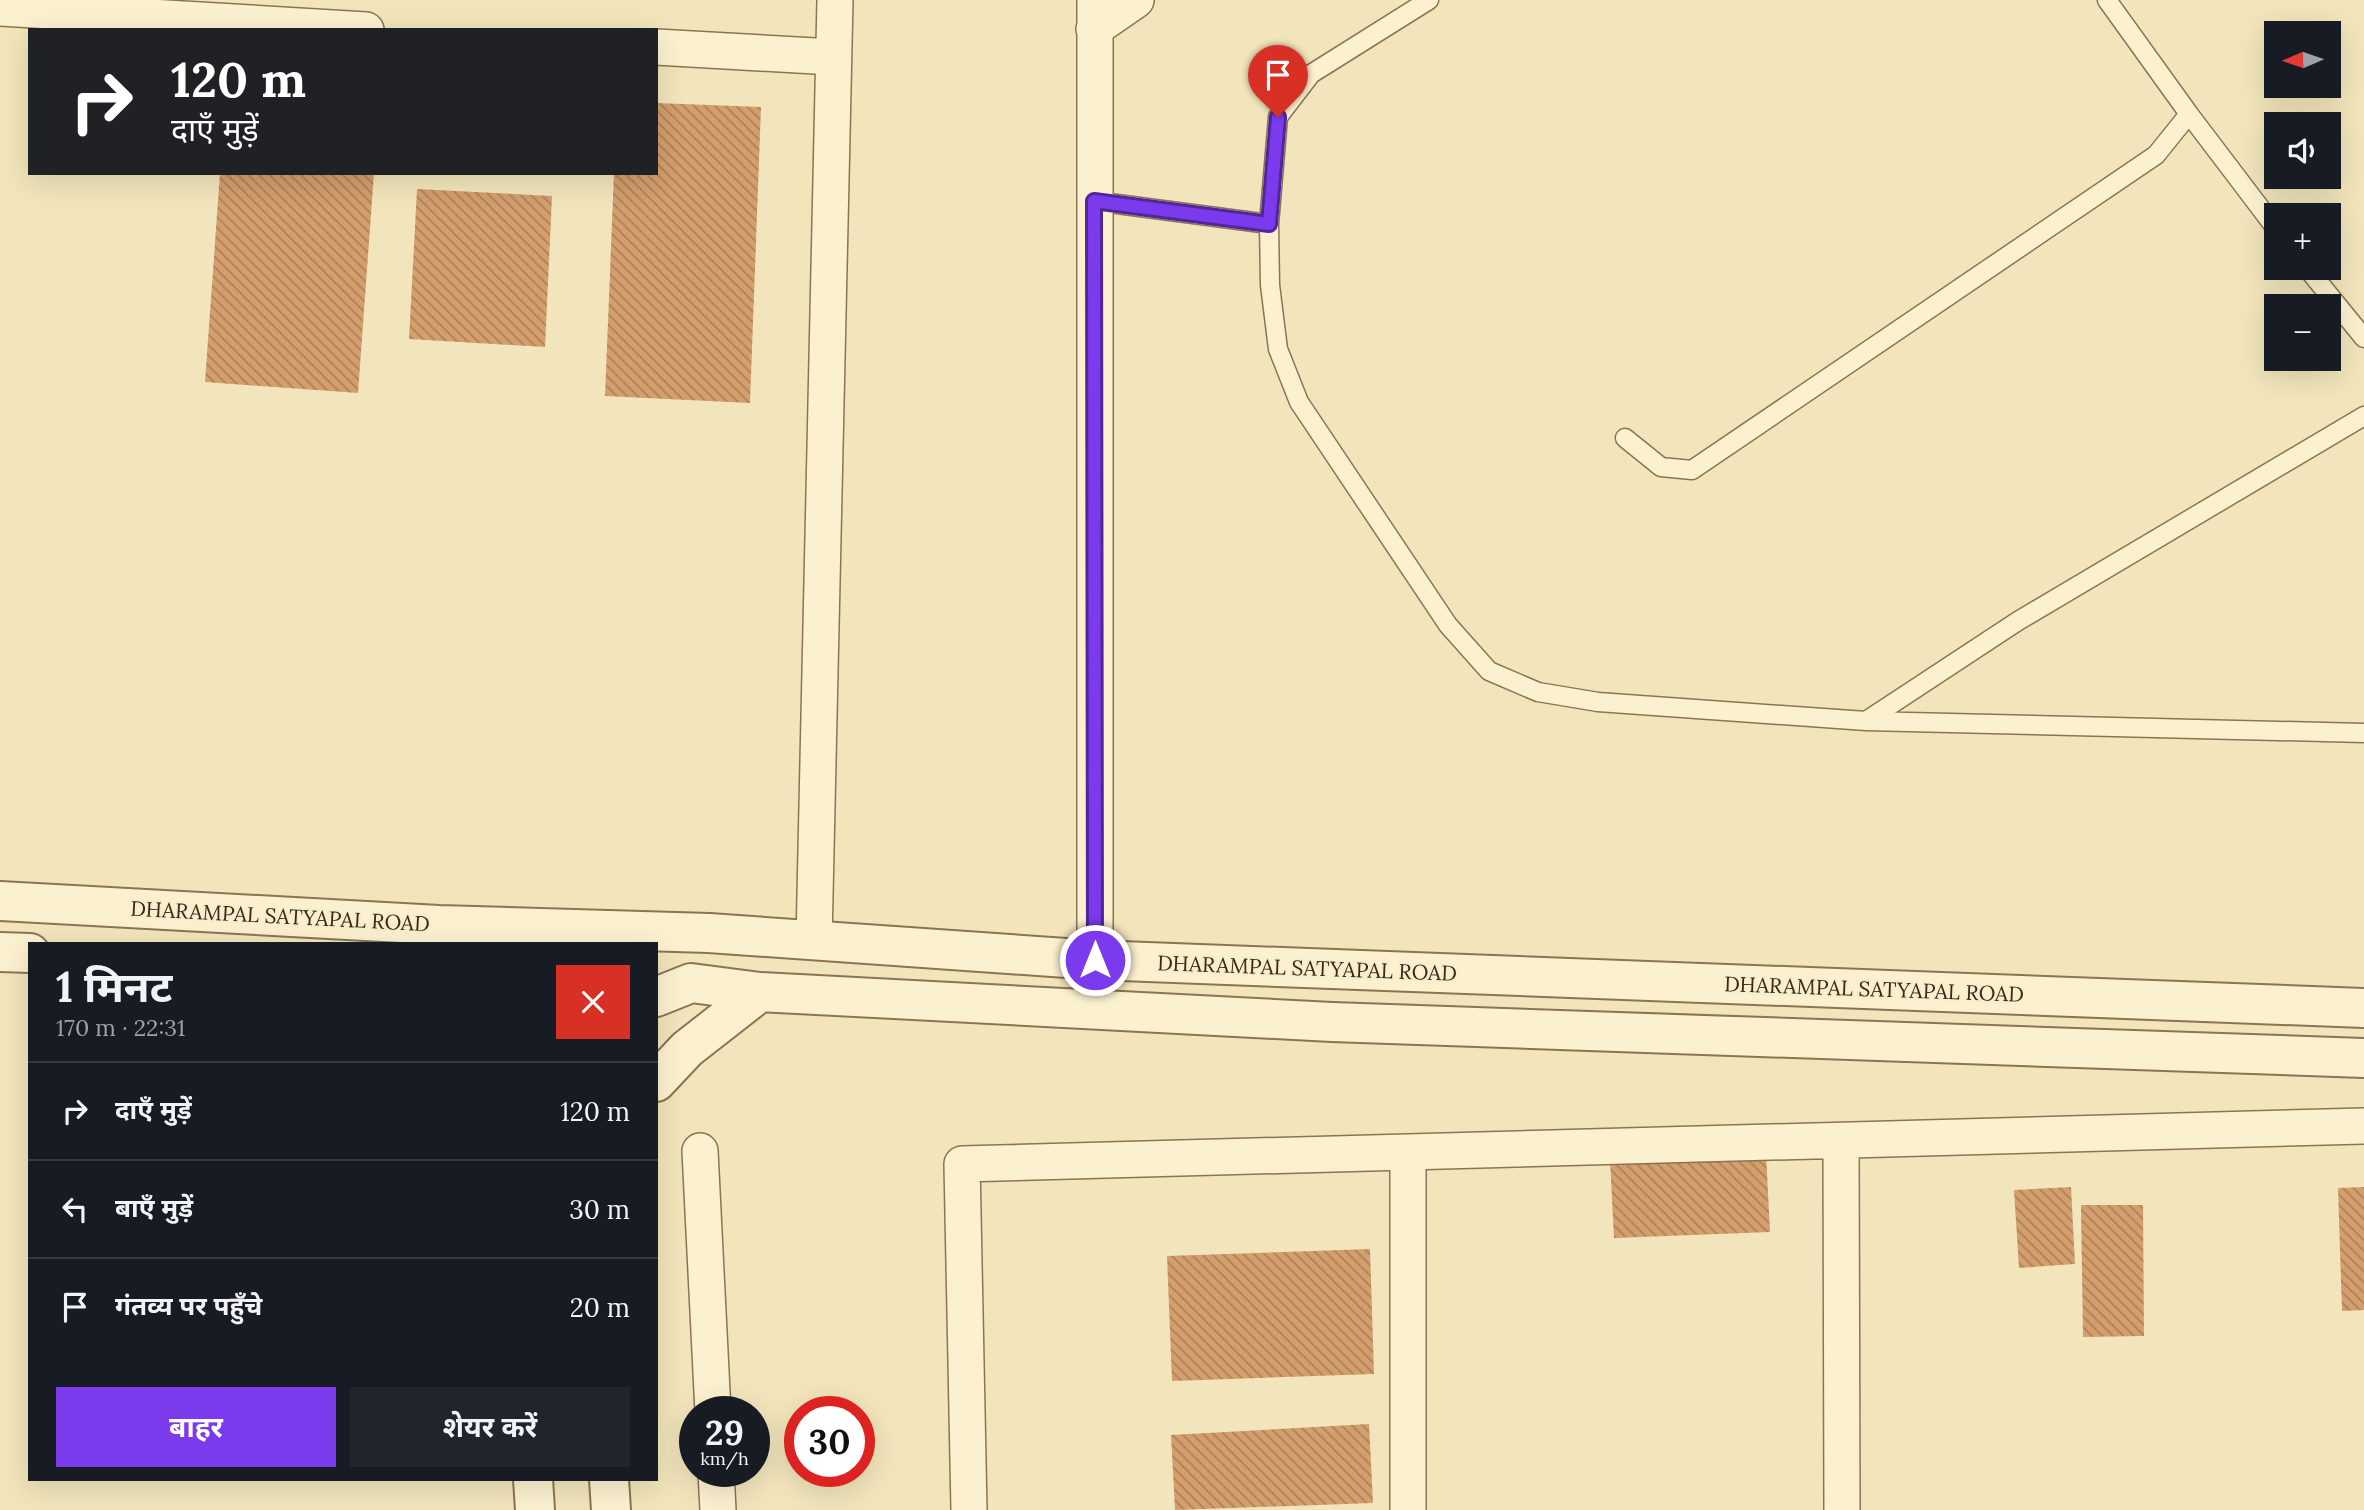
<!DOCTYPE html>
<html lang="hi">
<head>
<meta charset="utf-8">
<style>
  :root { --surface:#171b24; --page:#20242c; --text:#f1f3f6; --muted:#9ea1a6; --line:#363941; --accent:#7c3aed }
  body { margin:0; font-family:Lora,"Noto Sans Devanagari",serif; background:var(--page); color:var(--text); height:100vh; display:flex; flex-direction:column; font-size:26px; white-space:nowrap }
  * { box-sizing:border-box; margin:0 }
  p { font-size:23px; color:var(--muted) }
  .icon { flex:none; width:38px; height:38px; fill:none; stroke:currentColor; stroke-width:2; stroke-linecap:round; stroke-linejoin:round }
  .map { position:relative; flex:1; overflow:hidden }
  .sheet { position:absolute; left:28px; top:942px; width:630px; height:539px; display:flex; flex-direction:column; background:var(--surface); border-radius:0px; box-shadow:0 7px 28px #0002 }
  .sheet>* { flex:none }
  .hud { position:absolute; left:28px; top:28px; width:630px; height:147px; border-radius:0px; box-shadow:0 7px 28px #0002; background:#202124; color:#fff; overflow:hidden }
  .needle { width:46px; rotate:268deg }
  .buttons { position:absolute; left:2264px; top:21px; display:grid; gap:14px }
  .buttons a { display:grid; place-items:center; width:77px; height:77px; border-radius:0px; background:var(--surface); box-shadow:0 7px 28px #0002; font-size:35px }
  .speed { position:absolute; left:679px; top:1396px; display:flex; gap:14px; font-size:35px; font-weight:700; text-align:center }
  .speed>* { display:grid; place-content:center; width:91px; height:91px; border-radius:50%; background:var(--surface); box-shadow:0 7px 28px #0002; line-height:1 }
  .speed small { font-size:18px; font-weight:400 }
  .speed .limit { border:10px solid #d22; background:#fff; color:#111 }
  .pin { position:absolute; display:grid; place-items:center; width:60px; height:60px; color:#fff; margin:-72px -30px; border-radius:50% 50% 50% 0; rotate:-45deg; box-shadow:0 0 7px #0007 }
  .pin .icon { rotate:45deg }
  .me { position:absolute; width:77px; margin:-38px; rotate:0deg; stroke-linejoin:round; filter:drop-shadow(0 0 5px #0008) }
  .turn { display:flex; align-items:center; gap:24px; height:147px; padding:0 28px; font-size:32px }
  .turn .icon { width:91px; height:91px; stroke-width:2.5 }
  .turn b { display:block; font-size:49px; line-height:60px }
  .round { display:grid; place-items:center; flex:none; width:74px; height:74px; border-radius:0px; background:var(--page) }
  .headline { display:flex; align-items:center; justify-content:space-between; height:119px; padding:0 28px }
  h1 { font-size:42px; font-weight:700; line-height:52px }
  .action { display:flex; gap:14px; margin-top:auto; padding:14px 28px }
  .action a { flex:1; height:80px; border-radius:0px; background:var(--accent); color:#fff; font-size:28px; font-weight:700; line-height:80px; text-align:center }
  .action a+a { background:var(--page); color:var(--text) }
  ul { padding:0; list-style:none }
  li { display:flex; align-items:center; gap:21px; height:98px; padding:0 28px; border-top:2px solid var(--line) }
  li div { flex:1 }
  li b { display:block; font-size:26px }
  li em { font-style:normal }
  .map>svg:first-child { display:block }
</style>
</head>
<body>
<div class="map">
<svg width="2364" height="1510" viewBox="0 0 2364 1510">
  <defs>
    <pattern id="building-back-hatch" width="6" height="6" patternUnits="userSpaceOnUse" patternTransform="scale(1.75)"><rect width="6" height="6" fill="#d49e6d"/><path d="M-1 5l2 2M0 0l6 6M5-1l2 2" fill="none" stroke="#ad8159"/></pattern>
  </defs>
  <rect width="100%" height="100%" fill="#f2e5bb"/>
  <path fill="url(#building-back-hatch)" d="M 656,103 L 761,107 L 750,403 L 605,396 L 614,173 L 656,173 Z
    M 220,173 L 374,173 L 358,393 L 205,382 Z
    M 417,189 L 552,196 L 545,347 L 409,339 Z
    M 1766,1153 L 1770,1232 L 1614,1238 L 1610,1160 Z
    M 2071,1187 L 2075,1264 L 2019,1268 L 2014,1190 Z
    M 2364,1187 L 2364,1310 L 2342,1311 L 2338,1188 Z
    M 2081,1205 L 2143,1205 L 2144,1336 L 2083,1337 Z
    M 1370,1249 L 1374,1374 L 1172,1381 L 1167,1256 Z
    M 1369,1424 L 1373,1503 L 1175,1510 L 1171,1435 Z"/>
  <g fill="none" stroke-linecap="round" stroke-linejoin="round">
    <defs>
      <path id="service" d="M 1429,0 L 1311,74 L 1278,117 L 1269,224 L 1270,285 L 1278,349 L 1299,402 L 1448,625 L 1489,671 L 1538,692 L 1598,702 L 1866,721 L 2364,733
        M 2107,0 L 2189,114
        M 1094,201 L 1269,224
        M 2307,268 L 2364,338
        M 1625,438 L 1661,467 L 1692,470 L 2156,155 L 2189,114 L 2277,230
        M 1866,721 L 2018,621 L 2364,416"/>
      <path id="minor" d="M 0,8 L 366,30
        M 1094,29 L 1136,0
        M 656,47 L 833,57
        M 814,940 L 835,0
        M 1095,960 L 1095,0
        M 1841,1141 L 1842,1510
        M 700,1151 L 713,1412
        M 1408,1152 L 1408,1510
        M 716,1472 L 718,1510
        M 969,1510 L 962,1164 L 2364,1126"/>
      <path id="tertiary" d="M 0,901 L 439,925 L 709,933 L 1095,960 L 2364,1008
        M 0,952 L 30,953
        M 656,997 L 691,983 L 760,992 L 1332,1022 L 2364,1058
        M 656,1082 L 687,1049 L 760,992
        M 533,1479 L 535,1510
        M 609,1479 L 611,1510"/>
    </defs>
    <use href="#service" stroke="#8b7453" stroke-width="21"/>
    <use href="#minor" stroke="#8b7453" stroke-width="38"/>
    <use href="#tertiary" stroke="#8b7453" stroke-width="42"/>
    <use href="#service" stroke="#fcf1cf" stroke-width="18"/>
    <use href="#minor" stroke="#fcf1cf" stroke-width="35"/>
    <use href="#tertiary" stroke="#fcf1cf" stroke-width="38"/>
  </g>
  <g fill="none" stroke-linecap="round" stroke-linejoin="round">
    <defs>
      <path id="route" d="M 1095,960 L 1094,201 L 1269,224 L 1278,117"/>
    </defs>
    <use href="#route" stroke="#51269a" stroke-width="18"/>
    <use href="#route" stroke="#7c3aed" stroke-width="12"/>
  </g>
  <g text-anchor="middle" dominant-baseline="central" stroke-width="5" stroke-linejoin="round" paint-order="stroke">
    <g font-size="21" fill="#382a1a" stroke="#f9eecc">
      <text transform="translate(280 916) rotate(3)">DHARAMPAL SATYAPAL ROAD</text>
      <text transform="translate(1307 968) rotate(2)">DHARAMPAL SATYAPAL ROAD</text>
      <text transform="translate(1874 989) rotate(2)">DHARAMPAL SATYAPAL ROAD</text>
    </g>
  </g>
</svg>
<div class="buttons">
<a><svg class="needle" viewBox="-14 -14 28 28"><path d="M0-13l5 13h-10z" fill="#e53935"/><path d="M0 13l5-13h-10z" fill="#9ea1a6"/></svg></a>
<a><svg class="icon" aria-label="sound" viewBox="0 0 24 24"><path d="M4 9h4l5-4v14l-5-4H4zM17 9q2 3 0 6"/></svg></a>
<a>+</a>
<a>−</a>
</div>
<div class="speed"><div>29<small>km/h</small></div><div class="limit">30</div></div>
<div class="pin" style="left:1278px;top:117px;background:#d93025"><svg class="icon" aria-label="arrive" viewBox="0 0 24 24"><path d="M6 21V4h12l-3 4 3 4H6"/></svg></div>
<svg class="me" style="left:1095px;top:960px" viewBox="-20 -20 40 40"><circle r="17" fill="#7c3aed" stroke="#fff" stroke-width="3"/><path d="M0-11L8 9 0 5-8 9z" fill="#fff"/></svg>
<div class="hud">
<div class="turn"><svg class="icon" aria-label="right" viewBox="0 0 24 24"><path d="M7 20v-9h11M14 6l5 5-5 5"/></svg><div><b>120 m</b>दाएँ मुड़ें</div></div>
</div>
<section class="sheet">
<div class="headline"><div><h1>1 मिनट</h1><p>170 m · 22:31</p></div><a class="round" style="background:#d93025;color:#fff"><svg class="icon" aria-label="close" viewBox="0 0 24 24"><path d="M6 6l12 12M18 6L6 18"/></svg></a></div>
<ul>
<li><svg class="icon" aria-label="right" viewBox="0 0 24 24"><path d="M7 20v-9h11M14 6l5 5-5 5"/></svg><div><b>दाएँ मुड़ें</b></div><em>120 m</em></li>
<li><svg class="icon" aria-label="left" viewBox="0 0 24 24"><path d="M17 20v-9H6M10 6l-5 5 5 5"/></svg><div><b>बाएँ मुड़ें</b></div><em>30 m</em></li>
<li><svg class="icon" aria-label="arrive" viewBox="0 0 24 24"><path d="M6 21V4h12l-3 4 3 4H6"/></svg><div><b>गंतव्य पर पहुँचे</b></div><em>20 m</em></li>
</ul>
<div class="action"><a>बाहर</a><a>शेयर करें</a></div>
</section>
</div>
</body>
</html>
